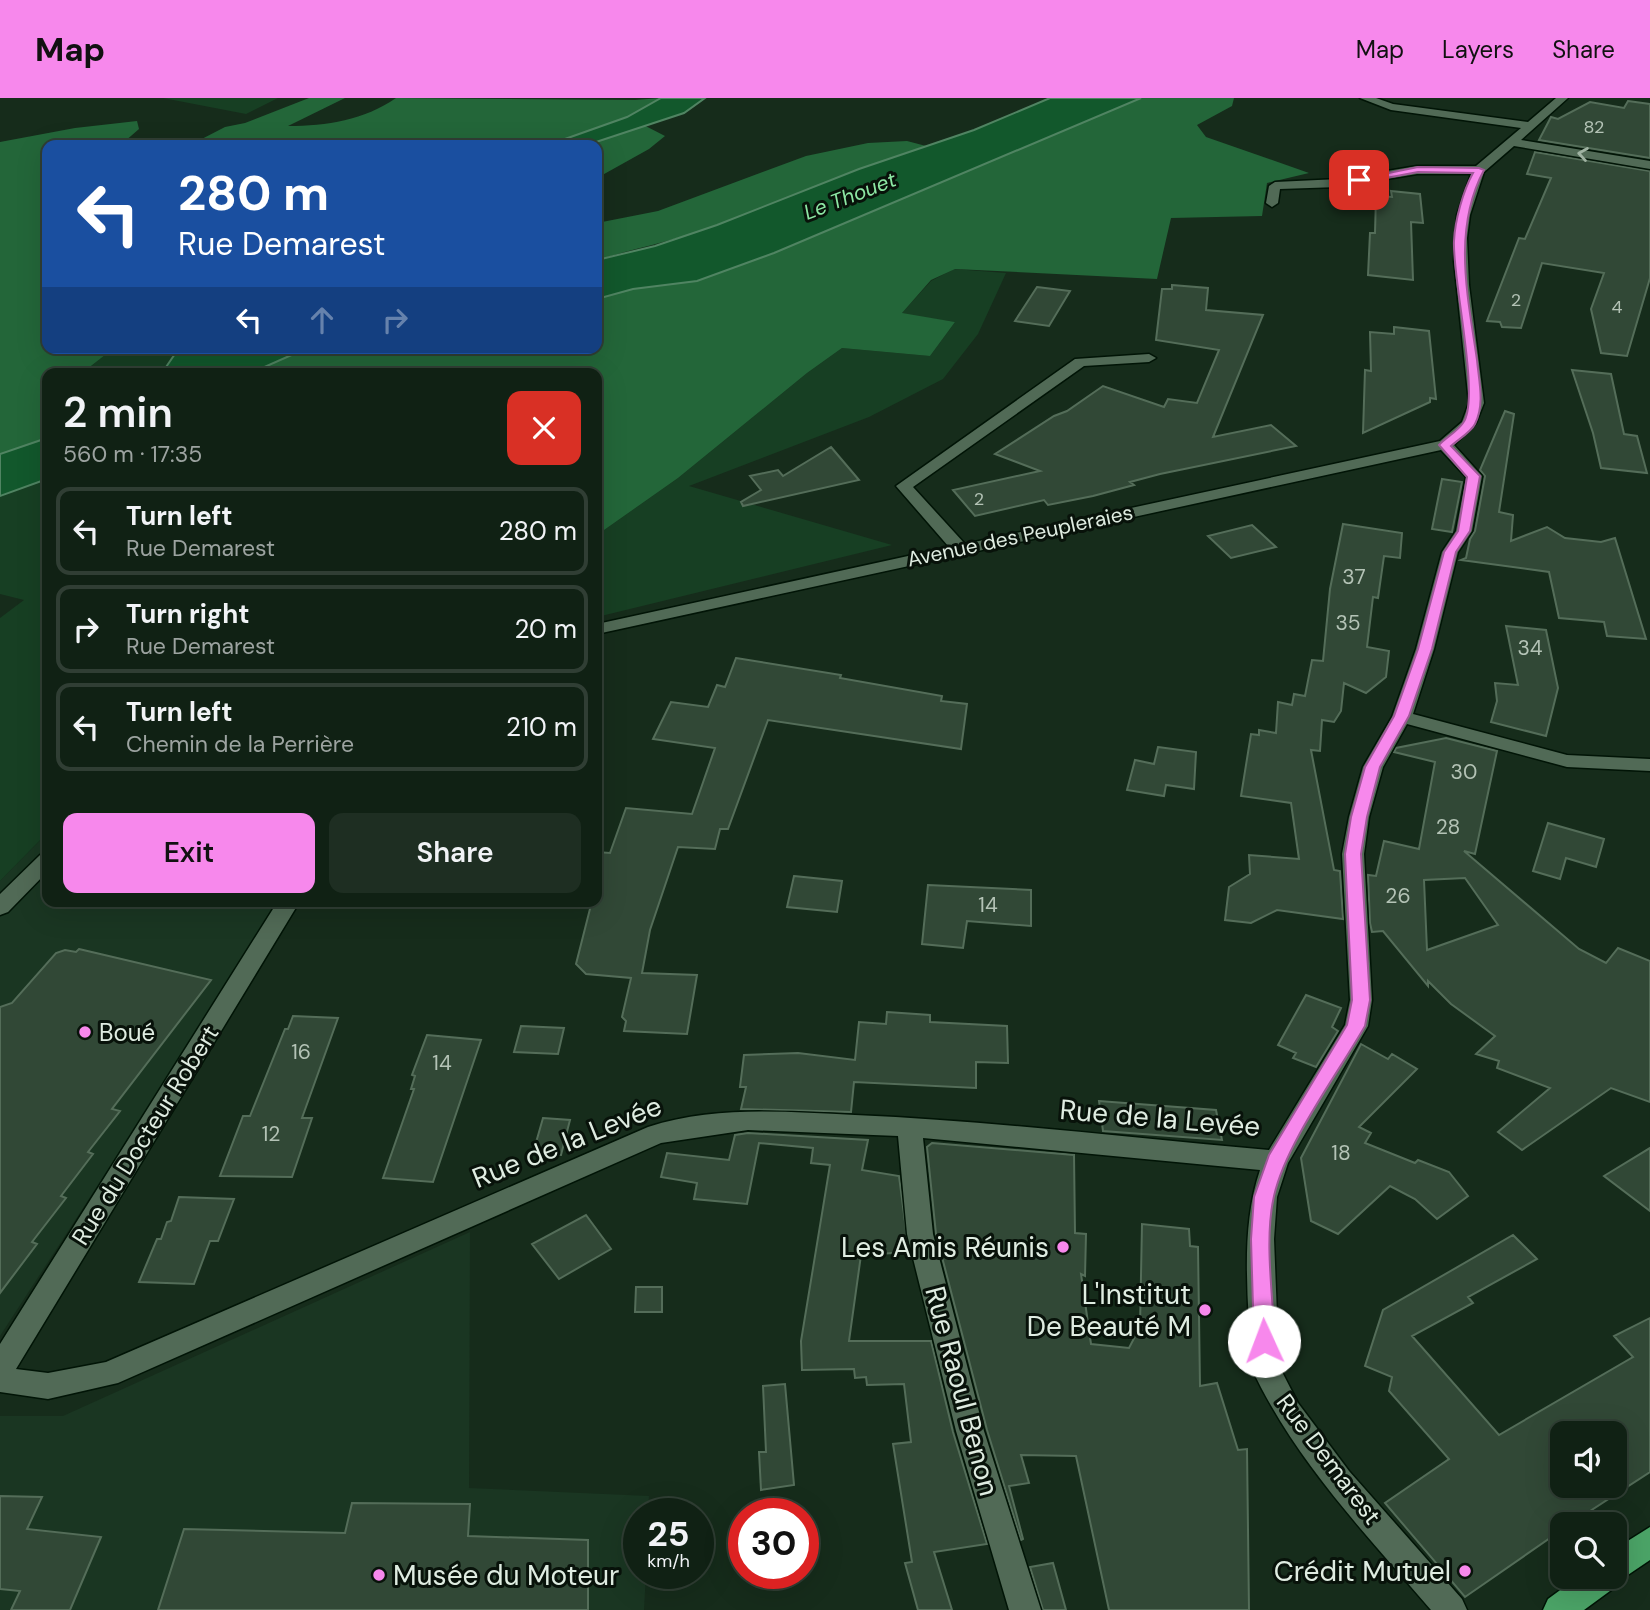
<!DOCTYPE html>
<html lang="en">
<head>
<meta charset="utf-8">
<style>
  :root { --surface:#102114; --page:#1e2e22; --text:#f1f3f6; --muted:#9ca3a0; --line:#303e34; --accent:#f788ec }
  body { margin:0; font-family:"DM Sans",sans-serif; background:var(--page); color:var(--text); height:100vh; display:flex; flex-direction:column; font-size:26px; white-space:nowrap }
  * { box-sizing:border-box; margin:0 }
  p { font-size:23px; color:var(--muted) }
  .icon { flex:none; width:38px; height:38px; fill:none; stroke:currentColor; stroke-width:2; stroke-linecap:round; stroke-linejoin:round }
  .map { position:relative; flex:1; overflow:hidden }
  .sheet { position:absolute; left:42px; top:270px; width:560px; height:539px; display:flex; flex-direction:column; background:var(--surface); border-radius:14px; box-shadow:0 7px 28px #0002,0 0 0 2px var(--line) }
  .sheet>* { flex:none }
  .top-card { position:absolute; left:42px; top:42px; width:560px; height:214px; border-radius:14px; box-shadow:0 7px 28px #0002,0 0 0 2px var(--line); background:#1a4fa0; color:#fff; overflow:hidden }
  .fabs { position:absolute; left:1550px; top:1323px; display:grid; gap:14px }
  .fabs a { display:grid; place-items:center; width:77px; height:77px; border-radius:14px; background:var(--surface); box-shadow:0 7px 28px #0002,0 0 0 2px var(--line); font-size:35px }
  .speed { position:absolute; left:623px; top:1400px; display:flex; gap:14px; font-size:35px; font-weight:700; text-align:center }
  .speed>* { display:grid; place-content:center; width:91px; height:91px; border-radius:50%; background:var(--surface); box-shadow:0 7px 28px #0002,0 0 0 2px var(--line); line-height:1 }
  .speed small { font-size:18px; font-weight:400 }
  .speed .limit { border:10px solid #d22; background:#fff; color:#111 }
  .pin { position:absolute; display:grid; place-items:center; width:60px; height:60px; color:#fff; margin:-30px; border-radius:14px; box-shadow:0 4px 10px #0006 }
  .me { position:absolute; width:77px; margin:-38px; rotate:358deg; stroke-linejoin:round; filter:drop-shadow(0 0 5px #0008) }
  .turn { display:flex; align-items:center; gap:24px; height:147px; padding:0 21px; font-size:32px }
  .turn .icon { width:91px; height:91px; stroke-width:2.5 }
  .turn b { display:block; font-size:49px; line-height:60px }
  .lanes { display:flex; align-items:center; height:66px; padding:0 21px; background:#0003; justify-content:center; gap:35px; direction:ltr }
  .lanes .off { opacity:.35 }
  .round { display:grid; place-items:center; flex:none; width:74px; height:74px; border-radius:14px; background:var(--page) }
  .summary { display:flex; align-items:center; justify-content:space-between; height:119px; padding:0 21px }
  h1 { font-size:42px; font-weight:600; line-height:52px }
  .primary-button { display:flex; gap:14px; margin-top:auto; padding:14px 21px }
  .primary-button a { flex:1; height:80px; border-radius:14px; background:var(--accent); color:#111; font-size:28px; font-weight:600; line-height:80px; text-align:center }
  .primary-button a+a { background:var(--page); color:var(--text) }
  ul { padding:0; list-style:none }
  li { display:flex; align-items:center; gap:21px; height:88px; margin:0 14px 10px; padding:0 7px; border:4px solid var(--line); border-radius:14px }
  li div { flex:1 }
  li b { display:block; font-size:26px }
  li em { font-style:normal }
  header { display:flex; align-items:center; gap:42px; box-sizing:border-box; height:98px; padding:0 35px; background:var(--accent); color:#111 }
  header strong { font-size:33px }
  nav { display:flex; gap:38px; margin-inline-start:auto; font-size:24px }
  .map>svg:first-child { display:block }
</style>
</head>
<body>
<header>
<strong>Map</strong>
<nav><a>Map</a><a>Layers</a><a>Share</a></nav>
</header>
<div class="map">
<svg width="1650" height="1512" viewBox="0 0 1650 1512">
  <rect width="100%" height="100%" fill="#162c1b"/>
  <path fill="#1a3622" d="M 47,735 L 47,803 L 282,803 L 0,1238 L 0,783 Z
    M 470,1134 L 469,1390 L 649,1398 L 648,1416 L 639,1416 L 639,1475 L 646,1475 L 644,1512 L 0,1512 L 0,1318 L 63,1318 Z"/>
  <path fill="#173f23" d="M 163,0 L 278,0 L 246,16 Z
    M 954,171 L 1006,175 L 978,236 L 943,281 L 869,319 L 689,388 L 892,447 L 597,519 L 597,437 L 678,380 L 807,275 L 842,250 L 930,258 L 955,224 L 901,216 L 931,183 Z
    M 114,250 L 179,250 L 162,275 L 82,275 Z
    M 47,340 L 47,735 L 0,783 L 0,520 L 24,502 L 0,496 L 0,356 Z"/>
  <path fill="#236639" d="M 309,0 L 345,0 L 288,28 C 327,28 364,22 396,0 L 635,2 L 661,0 L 628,19 L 665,38 L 649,51 L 597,80 L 597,47 L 184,47 L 194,45 L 225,29 L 245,25 Z
    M 1141,0 L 1234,0 L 1232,8 L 1197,27 L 1206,39 L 1309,75 L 1267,85 L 1262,118 L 1171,120 L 1157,181 L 955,171 L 931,182 L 902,215 L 955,224 L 930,258 L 842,250 L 807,275 L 678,380 L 597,437 L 597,275 L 251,275 L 296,255 L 334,250 L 597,250 L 597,201 L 633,191 L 697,183 L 774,155 Z
    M 137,23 L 139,31 L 124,44 L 137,47 L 47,47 L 47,250 L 114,250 L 82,275 L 47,275 L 47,340 L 0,356 L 0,44 L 75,30 Z
    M 907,43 L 926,48 C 855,73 786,103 715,128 C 676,142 637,150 597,162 L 597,125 L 658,113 L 806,58 L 868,45 Z"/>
  <path fill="#12582c" stroke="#508462" stroke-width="2" d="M 661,0 L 705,0 L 684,15 L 587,47 L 548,47 L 627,19 Z
    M 1050,0 L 1141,0 L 774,155 L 697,183 L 633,191 L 597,201 L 597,162 L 655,148 L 717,127 L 859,71 L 974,32 Z
    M 179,250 L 334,250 L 296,255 L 251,275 L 162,275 Z
    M 47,340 L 47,381 L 0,398 L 0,356 Z"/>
  <path fill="#314836" stroke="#546d59" stroke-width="2" fill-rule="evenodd" d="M 1628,3 L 1650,6 L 1650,60 L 1539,42 L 1551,19 L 1558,21 L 1590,4 L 1624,10 Z
    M 1535,54 L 1650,73 L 1650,180 L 1627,258 L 1601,255 L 1591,211 L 1604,175 L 1542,165 L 1521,230 L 1502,229 L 1500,224 L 1487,223 L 1519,140 L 1525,141 L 1551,80 L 1527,76 Z
    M 1391,93 L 1420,96 L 1423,125 L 1411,124 L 1413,182 L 1368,177 L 1370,135 L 1375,135 L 1376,98 L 1392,99 Z
    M 1172,187 L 1208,190 L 1206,212 L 1263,217 L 1213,339 L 1271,327 L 1296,348 L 1160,376 L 1130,384 L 1134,387 L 1093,398 L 1048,407 L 1044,402 L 975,418 L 953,392 L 1040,373 L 995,356 L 1054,318 L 1067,313 L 1103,288 L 1164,309 L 1168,301 L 1197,305 L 1219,252 L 1156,242 L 1162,191 L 1172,191 Z
    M 1037,189 L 1070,193 L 1049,228 L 1015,223 Z
    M 1394,229 L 1429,233 L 1436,301 L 1430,300 L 1430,304 L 1363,335 L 1365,272 L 1371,273 L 1370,234 L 1394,236 Z
    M 1572,272 L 1611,276 L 1624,336 L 1637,338 L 1647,375 L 1601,370 L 1593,335 Z
    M 1505,313 L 1514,316 L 1499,414 L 1513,417 L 1511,443 L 1547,429 L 1565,440 L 1601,444 L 1615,440 L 1646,541 L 1607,538 L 1604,524 L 1559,520 L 1549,474 L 1461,462 L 1466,460 L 1470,441 L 1475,433 L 1485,378 L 1480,372 Z
    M 831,349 L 859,382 L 743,408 L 741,404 L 761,392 L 750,378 L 778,372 L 783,378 Z
    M 1442,381 L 1462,384 L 1452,434 L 1432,431 Z
    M 1343,426 L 1402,435 L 1400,460 L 1384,458 L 1378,500 L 1373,499 L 1367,549 L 1389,553 L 1386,579 L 1366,595 L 1344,585 L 1341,613 L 1334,624 L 1322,622 L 1320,653 L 1311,652 L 1334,772 L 1340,773 L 1343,821 L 1277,812 L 1251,825 L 1225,822 L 1229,789 L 1250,776 L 1249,757 L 1299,761 L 1291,705 L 1241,698 L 1251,636 L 1259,637 L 1259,632 L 1276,635 L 1278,604 L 1292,607 L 1294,596 L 1305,598 L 1312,562 L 1323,563 L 1330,491 Z
    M 1252,427 L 1276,449 L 1231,460 L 1208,438 Z
    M 1506,528 L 1546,532 L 1558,590 L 1546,638 L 1491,624 L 1497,603 L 1495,585 L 1518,587 Z
    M 736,560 L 841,577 L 840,580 L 942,598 L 941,603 L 967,606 L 961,651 L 768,622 L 728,731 L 720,731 L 715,751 L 678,749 L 650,832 L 642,875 L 697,877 L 687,936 L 624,933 L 626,923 L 622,919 L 631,880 L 586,876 L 576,866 L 592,803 L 597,803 L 597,754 L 610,755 L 626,710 L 692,716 L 715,650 L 653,641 L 671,604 L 708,609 L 717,587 L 725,589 Z
    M 1446,640 L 1497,653 L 1475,756 L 1464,753 L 1579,851 L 1606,865 L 1618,850 L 1650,863 L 1650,1004 L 1611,990 L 1522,1052 L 1498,1034 L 1550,990 L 1497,970 L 1499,963 L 1476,956 L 1495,938 L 1451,906 L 1428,883 L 1428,888 L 1383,833 L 1372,834 L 1370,825 L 1368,777 L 1376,778 L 1384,743 L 1419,751 L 1435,664 L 1394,654 L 1396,650 ZM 1465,780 L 1498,827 L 1427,852 L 1424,782 Z
    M 1158,649 L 1196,654 L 1194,691 L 1166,687 L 1164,698 L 1127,692 L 1135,662 L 1154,666 Z
    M 1548,725 L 1604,741 L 1596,769 L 1566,760 L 1560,781 L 1533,773 Z
    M 794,778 L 842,783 L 837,814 L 787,809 Z
    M 928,787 L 1031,792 L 1031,828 L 967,823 L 963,850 L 922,846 Z
    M 79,851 L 211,882 L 112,1011 L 120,1013 L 88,1054 L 93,1056 L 61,1098 L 66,1100 L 32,1144 L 37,1146 L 0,1195 L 0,909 L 12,905 L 56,855 L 65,852 L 76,854 Z
    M 1306,897 L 1341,910 L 1332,929 L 1338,933 L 1316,969 L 1293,960 L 1296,955 L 1278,947 Z
    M 887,914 L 930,917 L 930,924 L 1007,928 L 1008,965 L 976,964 L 976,990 L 854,984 L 851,1014 L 741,1011 L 746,989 L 740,989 L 744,957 L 798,955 L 855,962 L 859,924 L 886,926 Z
    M 293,918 L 338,920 L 302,1020 L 312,1020 L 292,1079 L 220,1078 L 243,1018 L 250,1018 L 285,931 L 288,931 Z
    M 521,928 L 564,930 L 558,956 L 514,954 Z
    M 427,937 L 481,942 L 433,1084 L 383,1080 L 414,991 L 411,991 L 415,978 L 412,977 Z
    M 1361,946 L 1388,961 L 1392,956 L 1417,971 L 1359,1029 L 1371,1035 L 1365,1045 L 1415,1065 L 1418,1062 L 1449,1074 L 1468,1098 L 1437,1121 L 1415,1101 L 1390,1088 L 1338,1136 L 1311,1123 L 1301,1060 Z
    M 1099,1003 L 1216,1012 L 1222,1042 L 1103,1033 Z
    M 543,1020 L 570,1022 L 561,1057 L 533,1055 Z
    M 748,1035 L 868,1042 L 862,1072 L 899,1078 L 909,1154 L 861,1157 L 849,1243 L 931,1243 L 953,1334 L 987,1446 L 934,1454 L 952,1512 L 918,1512 L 905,1465 L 912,1464 L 893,1346 L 911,1344 L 904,1286 L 867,1287 L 866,1279 L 855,1280 L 854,1271 L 802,1272 L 801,1243 L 830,1067 L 811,1065 L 813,1050 L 759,1045 L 747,1106 L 694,1101 L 697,1085 L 661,1079 L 667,1055 L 729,1062 L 735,1037 Z
    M 932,1045 L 1074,1057 L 1075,1135 L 1086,1136 L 1085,1178 L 1081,1176 L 1091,1246 L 1129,1250 L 1140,1229 L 1142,1126 L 1189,1131 L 1190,1148 L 1198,1149 L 1200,1288 L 1217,1285 L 1238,1352 L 1247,1351 L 1249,1512 L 1109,1512 L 1076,1358 L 1021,1357 L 1029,1385 L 1009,1388 L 1023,1441 L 1021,1442 L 987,1332 L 936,1136 L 927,1049 Z
    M 1650,1050 L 1650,1113 L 1604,1078 Z
    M 179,1099 L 234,1101 L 218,1143 L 210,1143 L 194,1186 L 139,1184 L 157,1141 L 161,1141 L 167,1124 L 171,1123 Z
    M 586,1117 L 611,1151 L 559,1181 L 532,1146 Z
    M 1513,1137 L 1537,1161 L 1468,1199 L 1473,1205 L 1412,1238 L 1499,1337 L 1633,1259 L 1614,1238 L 1650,1220 L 1650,1374 L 1570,1426 L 1563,1426 L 1563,1431 L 1465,1499 L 1385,1405 L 1449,1361 L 1389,1293 L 1392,1279 L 1365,1268 L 1383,1212 ZM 1563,1335 L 1615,1335 L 1615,1388 L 1563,1388 Z
    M 636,1189 L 662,1189 L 662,1214 L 635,1214 Z
    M 785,1286 L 794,1387 L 761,1392 L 759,1354 L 766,1354 L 763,1288 Z
    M 0,1398 L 42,1399 L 27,1431 L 101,1439 L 70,1512 L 11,1512 L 20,1493 L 0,1491 Z
    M 352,1405 L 470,1406 L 468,1438 L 588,1442 L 588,1512 L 158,1512 L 184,1431 L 345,1435 Z
    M 1053,1465 L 1066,1512 L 1043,1512 L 1030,1469 Z"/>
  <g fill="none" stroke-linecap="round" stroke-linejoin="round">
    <defs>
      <path id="minor" d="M 1360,0 L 1376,0 L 1393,6 L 1528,24 L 1556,0 L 1568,0 L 1521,42 L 1650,63 L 1650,71 L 1514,48 L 1484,74 L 1470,117 L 1467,140 L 1469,187 L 1484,305 L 1476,325 L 1454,347 L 1482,378 L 1472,433 L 1458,454 L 1434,551 L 1413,616 L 1567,657 L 1650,661 L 1650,673 L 1567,669 L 1407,626 L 1383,669 L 1369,719 L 1364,756 L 1372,902 L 1368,928 L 1288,1065 L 1277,1099 L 1274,1141 L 1279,1268 L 1298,1305 L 1349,1373 L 1462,1501 L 1467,1512 L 1431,1512 C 1365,1435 1294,1362 1251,1269 C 1249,1204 1239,1134 1260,1072 L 923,1040 L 933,1136 L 984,1333 L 1041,1512 L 1009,1512 L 956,1333 L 907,1136 L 898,1038 L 748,1032 L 661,1045 L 118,1285 L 48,1301 L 0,1294 L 0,1246 L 278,803 L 300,803 L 16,1271 L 48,1275 L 106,1264 L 648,1029 C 715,1007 786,1014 855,1017 C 993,1023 1131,1040 1269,1052 L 1345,927 L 1350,902 L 1342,756 L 1349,719 L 1363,669 L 1392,619 L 1416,551 L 1442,454 L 1456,433 L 1466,379 L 1441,352 L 597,536 L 597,526 L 949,449 L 896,388 L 1075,261 L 1149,256 L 1156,260 L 1149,264 L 1084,268 L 913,389 L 965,446 L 1440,343 L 1462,324 L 1469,305 L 1454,163 L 1457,117 L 1471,76 L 1417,76 L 1339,89 L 1280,91 L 1278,105 L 1272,109 L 1266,105 L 1269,88 L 1275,84 L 1339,81 L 1417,68 L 1476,68 L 1521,30 L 1391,12 Z
        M 47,755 L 47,774 L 8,814 L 0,817 L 0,796 L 40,757 Z"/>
      <path id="major" d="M 1650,1429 L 1650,1462 L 1616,1485 L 1614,1490 L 1584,1512 L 1543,1512 L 1548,1501 L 1578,1479 L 1615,1479 L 1615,1451 Z"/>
    </defs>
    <use href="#minor" stroke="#011406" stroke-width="3"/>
    <use href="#major" stroke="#011406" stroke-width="3"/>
    <use href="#minor" fill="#516a56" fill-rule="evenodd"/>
    <use href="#major" fill="#4ba467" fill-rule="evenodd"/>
  </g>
  <defs><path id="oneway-chevron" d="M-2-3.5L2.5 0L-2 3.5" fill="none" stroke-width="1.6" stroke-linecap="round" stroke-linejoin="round" transform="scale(1.75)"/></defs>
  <use stroke="#9fb2a2" href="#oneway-chevron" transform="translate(1583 56) rotate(-171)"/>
  <path fill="#f788ec" stroke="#a15899" stroke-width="2" d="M 1418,69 L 1479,70 L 1484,72 C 1452,132 1468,199 1477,262 C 1479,284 1485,306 1475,326 C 1471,334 1459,341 1451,348 L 1480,378 L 1470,433 L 1456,454 L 1432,551 L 1409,618 L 1380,669 L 1367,719 L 1361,756 L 1370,902 L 1365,928 C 1337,977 1286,1045 1274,1098 C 1264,1141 1273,1199 1275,1243 L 1272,1250 L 1264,1252 L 1257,1250 L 1254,1243 L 1251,1141 L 1254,1099 L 1269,1057 L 1347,927 L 1352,902 L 1345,756 L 1351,719 L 1365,669 L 1394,618 L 1418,551 L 1444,454 L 1458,433 L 1467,379 L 1439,347 C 1446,339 1457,334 1463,325 C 1481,301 1452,181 1454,143 C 1455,122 1463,93 1473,75 L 1418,74 L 1359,85 L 1354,82 Z"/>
  <g fill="#f788ec" stroke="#08120a" stroke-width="2.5">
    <circle cx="85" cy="934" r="7"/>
    <circle cx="1063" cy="1149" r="7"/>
    <circle cx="1205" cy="1212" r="7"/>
    <circle cx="1465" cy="1473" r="7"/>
    <circle cx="379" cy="1477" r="7"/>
  </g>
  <g text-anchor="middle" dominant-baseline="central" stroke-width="6" stroke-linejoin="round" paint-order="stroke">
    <g font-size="18" fill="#b4c3b6">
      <text x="1594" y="29">82</text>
      <text x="1516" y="202">2</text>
      <text x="1617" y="209">4</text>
      <text x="979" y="401">2</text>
    </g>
    <g font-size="21" font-style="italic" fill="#8de8a4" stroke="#08120a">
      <text transform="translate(850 98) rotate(-21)">Le Thouet</text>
    </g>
    <g font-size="21" fill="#dfece1" stroke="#08120a">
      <text transform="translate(1020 438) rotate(-12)">Avenue des Peupleraies</text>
    </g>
    <g font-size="21" fill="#b4c3b6">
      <text x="1354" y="479">37</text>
      <text x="1348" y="525">35</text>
      <text x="1530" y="550">34</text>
      <text x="1464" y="674">30</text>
      <text x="1448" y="729">28</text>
      <text x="1398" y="798">26</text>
      <text x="988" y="807">14</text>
      <text x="301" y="954">16</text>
      <text x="442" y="965">14</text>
      <text x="271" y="1036">12</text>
      <text x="1341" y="1055">18</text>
    </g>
    <g font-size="24" fill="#dfece1" stroke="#08120a" text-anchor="start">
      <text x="99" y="934">Boué</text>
    </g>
    <g font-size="24" fill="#dfece1" stroke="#08120a">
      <text transform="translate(145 1037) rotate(-58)">Rue du Docteur Robert</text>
      <text transform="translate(1329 1361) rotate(53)">Rue Demarest</text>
    </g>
    <g font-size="28" fill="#dfece1" stroke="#08120a">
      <text transform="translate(1160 1020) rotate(5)">Rue de la Levée</text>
      <text transform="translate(567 1044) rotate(-22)">Rue de la Levée</text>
      <text transform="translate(962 1293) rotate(75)">Rue Raoul Benon</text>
    </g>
    <g font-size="28" fill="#dfece1" stroke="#08120a" text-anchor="end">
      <text x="1049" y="1149">Les Amis Réunis</text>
      <text x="1191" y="1196">L'Institut<tspan x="1191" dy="32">De Beauté M</tspan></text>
      <text x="1451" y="1473">Crédit Mutuel</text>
      <text x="393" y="1477" text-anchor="start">Musée du Moteur</text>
    </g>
  </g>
</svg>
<div class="fabs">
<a><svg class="icon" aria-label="sound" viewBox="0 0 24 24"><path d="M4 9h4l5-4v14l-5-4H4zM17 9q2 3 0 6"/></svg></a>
<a><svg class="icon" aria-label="search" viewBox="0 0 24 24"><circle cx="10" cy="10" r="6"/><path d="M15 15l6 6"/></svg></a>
</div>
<div class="speed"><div>25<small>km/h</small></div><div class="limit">30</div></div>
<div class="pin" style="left:1359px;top:82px;background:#d93025"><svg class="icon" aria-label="arrive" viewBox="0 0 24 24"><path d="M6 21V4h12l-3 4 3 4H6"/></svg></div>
<svg class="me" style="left:1264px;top:1243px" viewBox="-20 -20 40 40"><circle r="19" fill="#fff"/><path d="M0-13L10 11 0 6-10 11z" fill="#f788ec"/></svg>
<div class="top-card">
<div class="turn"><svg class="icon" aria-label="left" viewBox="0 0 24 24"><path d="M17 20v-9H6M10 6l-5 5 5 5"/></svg><div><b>280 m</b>Rue Demarest</div></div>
<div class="lanes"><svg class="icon" aria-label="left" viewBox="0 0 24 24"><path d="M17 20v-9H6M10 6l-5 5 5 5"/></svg><svg class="icon off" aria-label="ahead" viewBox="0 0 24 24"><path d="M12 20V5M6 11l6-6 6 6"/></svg><svg class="icon off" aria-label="right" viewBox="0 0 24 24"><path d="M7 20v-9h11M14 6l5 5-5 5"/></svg></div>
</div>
<section class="sheet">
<div class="summary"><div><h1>2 min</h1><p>560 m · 17:35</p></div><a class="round" style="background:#d93025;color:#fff"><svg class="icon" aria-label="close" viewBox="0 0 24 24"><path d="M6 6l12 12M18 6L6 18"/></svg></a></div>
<ul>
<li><svg class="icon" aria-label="left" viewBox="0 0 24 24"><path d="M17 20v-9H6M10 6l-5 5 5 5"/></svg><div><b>Turn left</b><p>Rue Demarest</p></div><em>280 m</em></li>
<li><svg class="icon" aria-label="right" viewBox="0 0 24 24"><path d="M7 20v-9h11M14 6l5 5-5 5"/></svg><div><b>Turn right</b><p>Rue Demarest</p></div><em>20 m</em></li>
<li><svg class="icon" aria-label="left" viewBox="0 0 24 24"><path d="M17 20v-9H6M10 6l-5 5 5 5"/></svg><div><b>Turn left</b><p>Chemin de la Perrière</p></div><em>210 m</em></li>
</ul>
<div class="primary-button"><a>Exit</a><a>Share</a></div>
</section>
</div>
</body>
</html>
